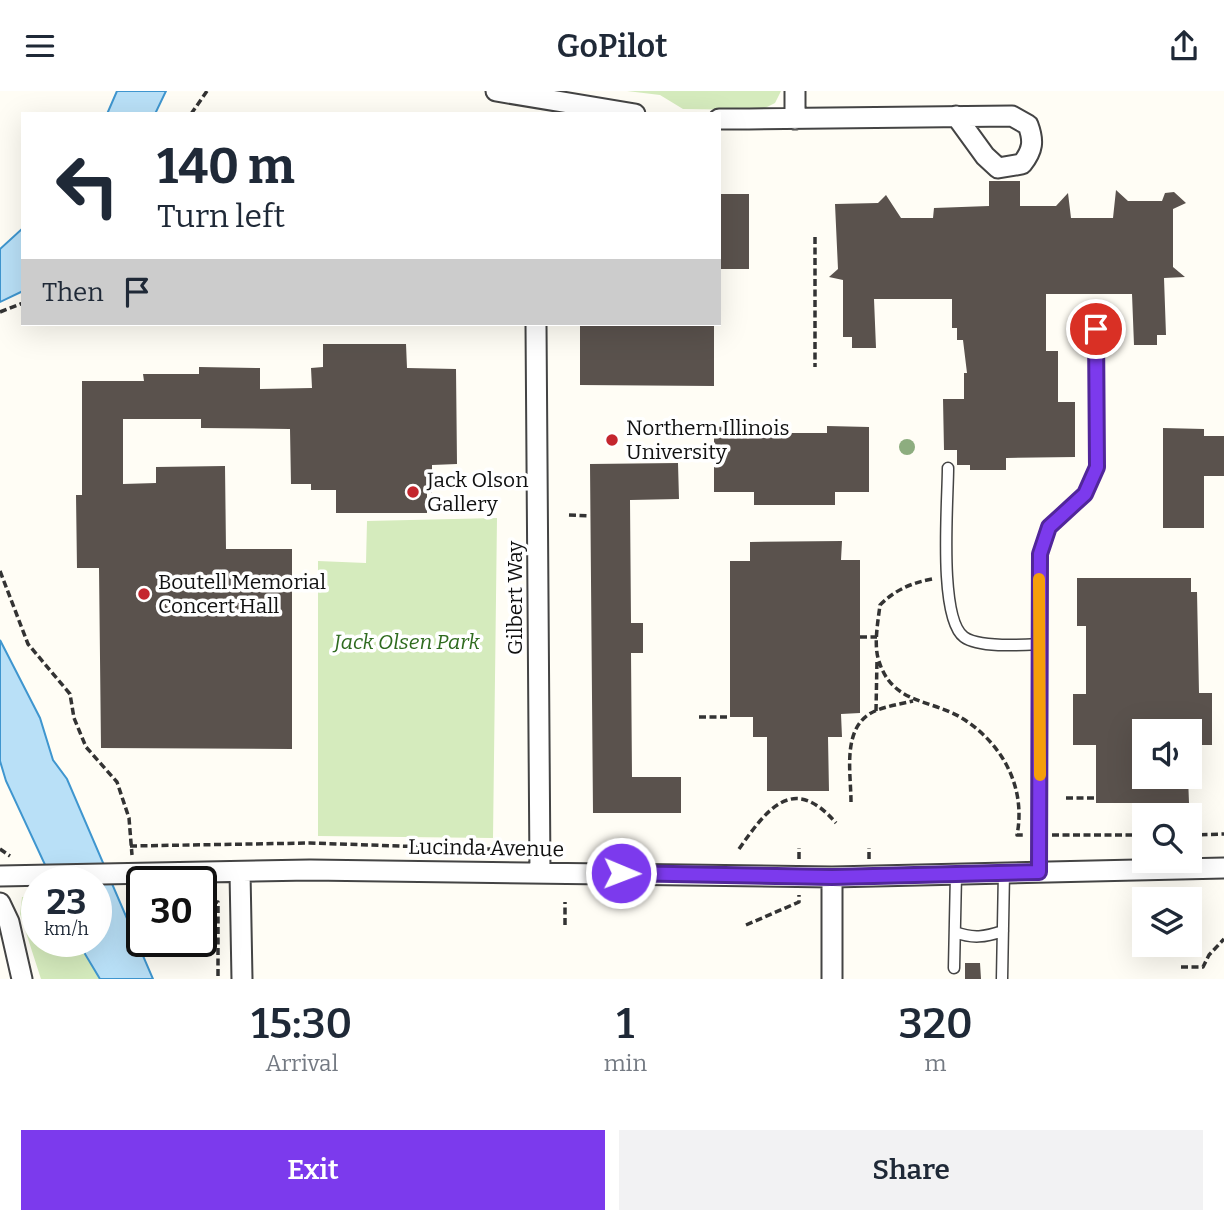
<!DOCTYPE html>
<html lang="en">
<head>
<meta charset="utf-8">
<style>
  :root { --surface:#fff; --page:#f2f2f3; --text:#1f2937; --muted:#747a83; --accent:#7c3aed }
  body { margin:0; font-family:Bitter,serif; background:var(--page); color:var(--text); height:100vh; display:flex; flex-direction:column; font-size:26px; white-space:nowrap }
  * { box-sizing:border-box; margin:0 }
  p { font-size:23px; color:var(--muted) }
  .icon { flex:none; width:38px; height:38px; fill:none; stroke:currentColor; stroke-width:2; stroke-linecap:round; stroke-linejoin:round }
  .map { position:relative; height:888px; overflow:hidden }
  .drawer { display:flex; flex-direction:column; background:var(--surface); flex:1 }
  .drawer>* { flex:none }
  .guide { position:absolute; left:21px; top:21px; width:700px; height:214px; border-radius:0px; box-shadow:0 7px 28px #0002; background:#fff; color:var(--text); overflow:hidden }
  .buttons { position:absolute; left:1132px; top:628px; display:grid; gap:14px }
  .buttons a { display:grid; place-items:center; width:70px; height:70px; border-radius:0px; background:var(--surface); box-shadow:0 7px 28px #0002; font-size:35px }
  .speed { position:absolute; left:21px; top:775px; display:flex; gap:14px; font-size:35px; font-weight:700; text-align:center }
  .speed>* { display:grid; place-content:center; width:91px; height:91px; border-radius:50%; background:var(--surface); box-shadow:0 7px 28px #0002; line-height:1 }
  .speed small { font-size:18px; font-weight:400 }
  .speed .limit { border:4px solid #111; border-radius:10px; background:#fff; color:#111 }
  .pin { position:absolute; display:grid; place-items:center; width:60px; height:60px; color:#fff; margin:-30px; border:4px solid #fff; border-radius:50%; box-shadow:0 2px 7px #0007 }
  .me { position:absolute; width:77px; margin:-38px; rotate:91deg; stroke-linejoin:round; filter:drop-shadow(0 0 5px #0008) }
  .turn { display:flex; align-items:center; gap:24px; height:147px; padding:0 21px; font-size:32px }
  .turn .icon { width:91px; height:91px; stroke-width:2.5 }
  .turn b { display:block; font-size:49px; line-height:60px }
  .then { display:flex; align-items:center; height:66px; padding:0 21px; background:#0003; gap:14px; font-size:26px }
  .eta { display:flex; justify-content:space-evenly; align-items:center; height:119px; text-align:center }
  .eta b { font-size:42px; font-weight:600; line-height:49px }
  .action { display:flex; gap:14px; margin-top:auto; padding:14px 21px }
  .action a { flex:1; height:80px; border-radius:0px; background:var(--accent); color:#fff; font-size:28px; font-weight:600; line-height:80px; text-align:center }
  .action a+a { background:var(--page); color:var(--text) }
  header { display:flex; justify-content:space-between; align-items:center; height:91px; padding:0 21px; background:var(--surface); font-size:32px; font-weight:600 }
  .map>svg:first-child { display:block }
</style>
</head>
<body>
<header><svg class="icon" aria-label="menu" viewBox="0 0 24 24"><path d="M4 6h16M4 12h16M4 18h16"/></svg>GoPilot<svg class="icon" aria-label="share" viewBox="0 0 24 24"><path d="M12 15V3M7 8l5-5 5 5M5 13v7h14v-7"/></svg></header>
<div class="map">
<svg width="1224" height="888" viewBox="0 0 1224 888">
  <rect width="100%" height="100%" fill="#fffdf5"/>
  <path fill="#d5ebbd" d="M 627,0 L 781,0 L 775,12 L 761,19 L 683,18 L 660,4 Z
    M 497,427 L 493,747 L 318,745 L 318,470 L 366,472 L 367,430 Z
    M 37,805 L 37,850 L 83,851 L 85,863 L 100,888 L 41,888 L 20,823 L 22,806 Z"/>
  <path fill="#b9e0f7" stroke="#3f96cf" stroke-width="2" d="M 117,0 L 166,0 L 155,23 L 107,23 Z
    M 23,137 L 23,200 L 0,211 L 0,158 Z
    M 0,549 L 40,627 L 53,669 L 67,688 L 153,888 L 100,888 L 85,863 L 83,851 L 96,850 L 96,791 L 53,791 L 6,690 L 0,670 Z"/>
  <path fill="#5a524d" d="M 989,90 L 1020,90 L 1020,115 L 1056,115 L 1068,102 L 1071,127 L 1113,127 L 1116,99 L 1128,110 L 1162,110 L 1165,102 L 1174,101 L 1186,112 L 1173,118 L 1173,176 L 1185,186 L 1164,187 L 1166,244 L 1157,244 L 1157,254 L 1134,254 L 1132,203 L 1046,203 L 1046,260 L 1058,260 L 1058,311 L 1075,311 L 1075,366 L 1006,367 L 1006,379 L 970,379 L 970,374 L 957,374 L 957,359 L 944,359 L 943,308 L 964,308 L 964,282 L 967,282 L 963,249 L 957,249 L 957,237 L 952,237 L 952,208 L 874,208 L 876,257 L 852,257 L 852,246 L 843,246 L 843,189 L 829,186 L 838,178 L 835,113 L 878,112 L 886,104 L 901,127 L 933,127 L 934,117 L 989,115 Z
    M 719,103 L 749,103 L 749,178 L 719,178 Z
    M 580,233 L 714,233 L 714,295 L 580,294 Z
    M 323,253 L 406,253 L 407,277 L 456,278 L 457,373 L 432,374 L 432,402 L 427,402 L 427,422 L 336,422 L 336,399 L 311,399 L 311,393 L 291,393 L 290,338 L 201,337 L 201,328 L 123,328 L 123,393 L 156,392 L 156,376 L 225,375 L 226,458 L 292,458 L 292,658 L 101,657 L 99,477 L 77,477 L 76,404 L 82,404 L 82,290 L 144,290 L 143,283 L 199,283 L 199,276 L 260,277 L 260,298 L 312,297 L 311,277 L 323,276 Z
    M 749,335 L 750,342 L 827,342 L 827,335 L 869,336 L 869,401 L 835,401 L 835,414 L 754,414 L 754,401 L 714,401 L 714,336 Z
    M 1163,337 L 1204,338 L 1204,345 L 1224,345 L 1224,385 L 1204,385 L 1204,437 L 1163,437 Z
    M 678,372 L 679,408 L 630,409 L 631,532 L 643,532 L 643,562 L 631,562 L 632,686 L 681,686 L 681,722 L 593,722 L 590,373 Z
    M 842,450 L 841,469 L 860,469 L 860,622 L 841,623 L 842,646 L 828,646 L 829,700 L 767,700 L 767,646 L 753,646 L 753,626 L 730,626 L 730,470 L 750,470 L 750,451 Z
    M 1077,487 L 1191,487 L 1191,501 L 1197,501 L 1199,602 L 1212,602 L 1212,654 L 1190,654 L 1190,640 L 1144,640 L 1144,686 L 1188,686 L 1189,712 L 1096,712 L 1096,654 L 1073,654 L 1073,603 L 1086,603 L 1086,535 L 1077,535 Z
    M 965,872 L 980,872 L 981,888 L 965,888 Z"/>
  <g fill="none" stroke-linecap="round" stroke-linejoin="round">
    <defs>
      <path id="service" d="M 948,377 C 948,410 938,527 964,546 C 979,557 1021,554 1039,553
        M 1039,781 L 1040,463 L 1049,436 L 1085,403 L 1097,376 L 1096,238
        M 955,841 C 973,848 985,846 1003,840
        M 954,877 L 956,783
        M 1002,888 L 1004,781"/>
      <path id="minor" d="M 496,0 L 635,23
        M 795,0 L 795,28
        M 719,28 L 749,28 L 1012,25 L 1028,34 C 1034,50 1033,59 1022,73 L 998,77 L 985,65 L 956,25
        M 536,233 L 540,781
        M 240,781 L 242,888
        M 0,785 L 310,779 L 832,786 L 1224,777
        M 832,786 L 832,888
        M 0,812 L 9,831 L 22,888"/>
    </defs>
    <use href="#service" stroke="#444" stroke-width="13"/>
    <use href="#minor" stroke="#444" stroke-width="23"/>
    <path stroke="#333" stroke-width="3.5" stroke-dasharray="7 3.5" stroke-linecap="butt" d="M 191,23 L 207,0
      M 815,146 L 815,276
      M 0,221 L 23,212
      M 569,424 L 590,425
      M 0,480 L 28,553 L 70,603 L 74,627 L 86,656 L 117,691 L 129,727 L 132,764
      M 932,488 C 911,492 895,499 880,514 C 878,530 874,552 878,567 C 891,615 932,607 965,629 C 1004,655 1026,698 1017,744 L 1023,744
      M 860,546 L 877,546
      M 876,620 L 877,569
      M 699,626 L 730,626
      M 1066,707 L 1096,707
      M 851,711 C 851,681 841,635 875,620 C 887,615 900,613 913,610
      M 1153,712 L 1153,724
      M 1052,744 L 1144,744
      M 1190,744 L 1224,743
      M 130,755 L 310,752 L 518,759
      M 0,758 L 10,765
      M 739,758 C 767,718 793,682 836,732
      M 799,768 L 799,757
      M 869,768 L 869,757
      M 201,811 L 218,811 L 218,888
      M 565,834 L 565,811
      M 746,834 L 799,811 L 799,804
      M 1181,876 L 1203,876 L 1209,864 L 1224,848"/>
    <use href="#service" stroke="#fff" stroke-width="10"/>
    <use href="#minor" stroke="#fff" stroke-width="19"/>
  </g>
  <circle fill="#8dad7f" cx="907" cy="356" r="8"/>
  <g fill="none" stroke-linecap="round" stroke-linejoin="round">
    <defs>
      <path id="route" d="M 621,782 L 832,786 L 1039,781 L 1040,463 L 1049,436 L 1085,403 L 1097,376 L 1096,238"/>
    </defs>
    <use href="#route" stroke="#51269a" stroke-width="18"/>
    <use href="#route" stroke="#7c3aed" stroke-width="12"/>
    <path stroke="#f59e0b" stroke-width="12" d="M 1039,488 L 1040,684"/>
  </g>
  <g fill="#c4262e" stroke="#fff" stroke-width="2.5">
    <circle cx="612" cy="349" r="7"/>
    <circle cx="413" cy="401" r="7"/>
    <circle cx="144" cy="503" r="7"/>
  </g>
  <g text-anchor="middle" dominant-baseline="central" stroke-width="7" stroke-linejoin="round" paint-order="stroke">
    <g font-size="21" fill="#111" stroke="#fff" text-anchor="start">
      <text x="626" y="337">Northern Illinois<tspan x="626" dy="24">University</tspan></text>
      <text x="427" y="389">Jack Olson<tspan x="427" dy="24">Gallery</tspan></text>
      <text x="158" y="491">Boutell Memorial<tspan x="158" dy="24">Concert Hall</tspan></text>
    </g>
    <g font-size="21" fill="#111" stroke="#fff">
      <text transform="translate(515 507) rotate(-90)">Gilbert Way</text>
      <text transform="translate(486 757) rotate(1)">Lucinda Avenue</text>
    </g>
    <g font-size="21" font-style="italic" fill="#2f6b1f" stroke="#fff">
      <text x="407" y="551">Jack Olsen Park</text>
    </g>
  </g>
</svg>
<div class="buttons">
<a><svg class="icon" aria-label="sound" viewBox="0 0 24 24"><path d="M4 9h4l5-4v14l-5-4H4zM17 9q2 3 0 6"/></svg></a>
<a><svg class="icon" aria-label="search" viewBox="0 0 24 24"><circle cx="10" cy="10" r="6"/><path d="M15 15l6 6"/></svg></a>
<a><svg class="icon" aria-label="layers" viewBox="0 0 24 24"><path d="M12 4l9 5-9 5-9-5zM3 14l9 5 9-5"/></svg></a>
</div>
<div class="speed"><div>23<small>km/h</small></div><div class="limit">30</div></div>
<div class="pin" style="left:1096px;top:238px;background:#d93025"><svg class="icon" aria-label="arrive" viewBox="0 0 24 24"><path d="M6 21V4h12l-3 4 3 4H6"/></svg></div>
<svg class="me" style="left:621px;top:782px" viewBox="-20 -20 40 40"><circle r="17" fill="#7c3aed" stroke="#fff" stroke-width="3"/><path d="M0-11L8 9 0 5-8 9z" fill="#fff"/></svg>
<div class="guide">
<div class="turn"><svg class="icon" aria-label="left" viewBox="0 0 24 24"><path d="M17 20v-9H6M10 6l-5 5 5 5"/></svg><div><b>140 m</b>Turn left</div></div>
<div class="then">Then<svg class="icon" aria-label="arrive" viewBox="0 0 24 24"><path d="M6 21V4h12l-3 4 3 4H6"/></svg></div>
</div>
</div>
<section class="drawer">
<div class="eta">
<div><b>15:30</b><p>Arrival</p></div>
<div><b>1</b><p>min</p></div>
<div><b>320</b><p>m</p></div>
</div>
<div class="action"><a>Exit</a><a>Share</a></div>
</section>
</body>
</html>
